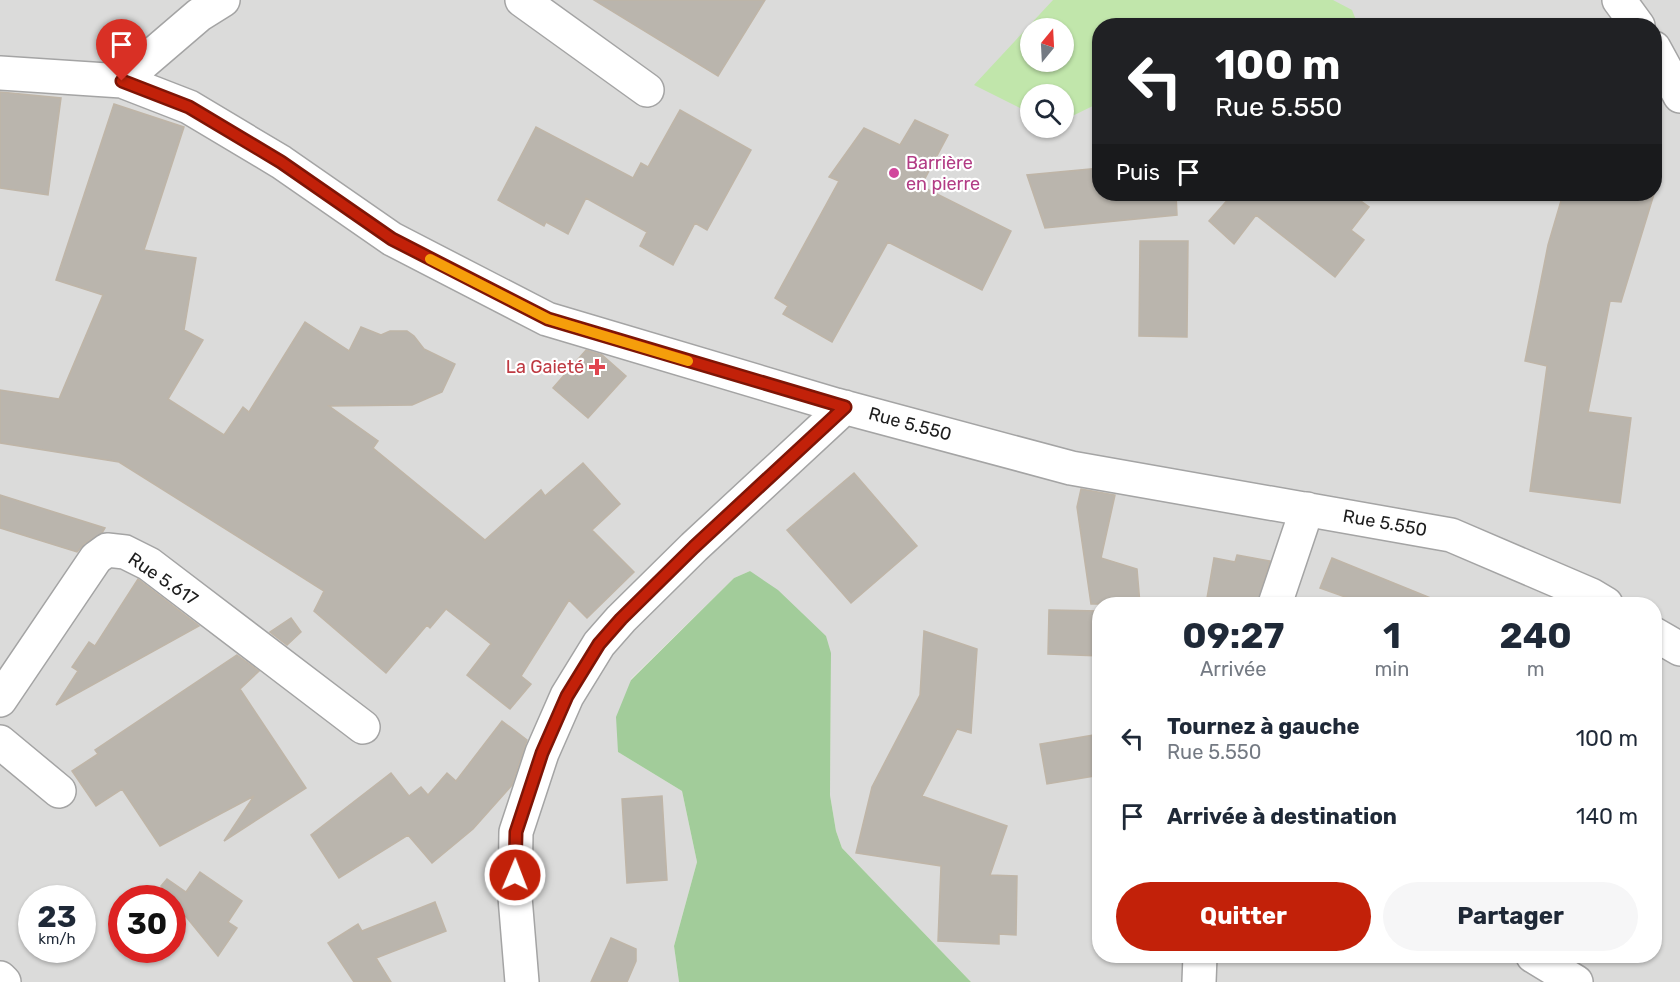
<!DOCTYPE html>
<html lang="fr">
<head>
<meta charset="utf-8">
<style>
  :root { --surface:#fff; --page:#f6f6f7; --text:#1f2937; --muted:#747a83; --accent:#c22109 }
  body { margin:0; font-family:Rubik,sans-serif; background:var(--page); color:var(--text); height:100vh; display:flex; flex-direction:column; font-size:22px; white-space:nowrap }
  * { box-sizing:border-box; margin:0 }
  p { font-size:20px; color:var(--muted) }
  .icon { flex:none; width:33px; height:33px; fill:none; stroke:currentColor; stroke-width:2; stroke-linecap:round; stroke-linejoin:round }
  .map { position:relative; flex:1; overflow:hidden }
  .drawer { position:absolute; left:1092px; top:597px; width:570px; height:366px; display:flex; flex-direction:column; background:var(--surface); border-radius:24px; box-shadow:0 2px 4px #0004 }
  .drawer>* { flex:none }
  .banner { position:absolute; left:1092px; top:18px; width:570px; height:183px; border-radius:24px; box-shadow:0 2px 4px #0004; background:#202124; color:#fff; overflow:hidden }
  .needle { width:39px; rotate:18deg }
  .tools { position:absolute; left:1020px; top:18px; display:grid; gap:12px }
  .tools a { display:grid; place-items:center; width:54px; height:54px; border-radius:50%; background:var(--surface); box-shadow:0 2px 4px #0004; font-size:30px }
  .speed { position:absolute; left:18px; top:885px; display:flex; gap:12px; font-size:30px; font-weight:700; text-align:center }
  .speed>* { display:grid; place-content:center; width:78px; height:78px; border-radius:50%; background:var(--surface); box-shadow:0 2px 4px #0004; line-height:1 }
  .speed small { font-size:15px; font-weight:400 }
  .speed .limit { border:9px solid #d22; background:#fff; color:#111 }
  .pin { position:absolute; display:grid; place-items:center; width:51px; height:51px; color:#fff; margin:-62px -26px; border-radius:50% 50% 50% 0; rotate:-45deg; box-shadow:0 0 6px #0007 }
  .pin .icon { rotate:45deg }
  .me { position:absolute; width:66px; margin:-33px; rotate:1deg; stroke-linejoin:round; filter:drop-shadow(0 0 4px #0008) }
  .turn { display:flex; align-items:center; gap:21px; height:126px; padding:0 24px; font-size:27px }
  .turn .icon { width:78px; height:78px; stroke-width:2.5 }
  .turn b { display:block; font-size:42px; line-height:51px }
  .then { display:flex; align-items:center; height:57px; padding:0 24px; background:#0003; gap:12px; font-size:22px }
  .eta { display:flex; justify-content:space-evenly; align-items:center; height:102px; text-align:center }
  .eta b { font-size:36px; font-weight:700; line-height:42px }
  .primary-button { display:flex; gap:12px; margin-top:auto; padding:12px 24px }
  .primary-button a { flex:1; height:69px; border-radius:36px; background:var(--accent); color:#fff; font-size:24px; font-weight:700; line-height:69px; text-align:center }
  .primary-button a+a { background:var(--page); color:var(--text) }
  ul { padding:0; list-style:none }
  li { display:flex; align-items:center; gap:18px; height:78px; padding:0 24px }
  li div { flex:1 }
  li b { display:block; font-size:22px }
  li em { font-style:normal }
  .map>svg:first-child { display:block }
</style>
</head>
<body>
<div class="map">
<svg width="1680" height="982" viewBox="0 0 1680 982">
  <rect width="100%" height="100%" fill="#eeece4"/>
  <path fill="#dbdbda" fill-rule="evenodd" d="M 0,0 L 1680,0 L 1680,982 L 971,982 L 842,848 L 836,831 L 830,795 L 831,653 L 750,571 L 734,578 L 631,679 L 618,752 L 682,791 L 697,862 L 674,946 L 679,982 L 0,982 ZM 1100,26 L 1654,26 L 1654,194 L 1100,194 ZM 1030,28 L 1064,28 L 1064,62 L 1030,62 ZM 1030,94 L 1064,94 L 1064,128 L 1030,128 ZM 1100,604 L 1654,604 L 1654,956 L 1100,956 ZM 32,898 L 82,898 L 82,950 L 32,950 ZM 122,898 L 172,898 L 172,950 L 122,950 Z"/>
  <path fill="#c1e6ab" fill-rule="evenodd" d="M 1053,0 L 1333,0 L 1352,10 L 1358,25 L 1236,26 L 1233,22 L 1228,26 L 1100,26 L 1099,103 L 1064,120 L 1064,94 L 1030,94 L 1030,113 L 974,85 ZM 1030,28 L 1064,28 L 1064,62 L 1030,62 Z"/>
  <path fill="#a2cc9a" d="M 750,571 L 778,590 L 826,636 L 831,653 L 830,795 L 836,831 L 842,848 L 971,982 L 679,982 L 674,946 L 697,862 L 682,791 L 618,752 L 616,717 L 631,680 L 734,578 Z"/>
  <path fill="#bab5ad" stroke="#bfb5a7" stroke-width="1.5" d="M 594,0 L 765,0 L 718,76 Z
    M 0,92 L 61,98 L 48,195 L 0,188 Z
    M 114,104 L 184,127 L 144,250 L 196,258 L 184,330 L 203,340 L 168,399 L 224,435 L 243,407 L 249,412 L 305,322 L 349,351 L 361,327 L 381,335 L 390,331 L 407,331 L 414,336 L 424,349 L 455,364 L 442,392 L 412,405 L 329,406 L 378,441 L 373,448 L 485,540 L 541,490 L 545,496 L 583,463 L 620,504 L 592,530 L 634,572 L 587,618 L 569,600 L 521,676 L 531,684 L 510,709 L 467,675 L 491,644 L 446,609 L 430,628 L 427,625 L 386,673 L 314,611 L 324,591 L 119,462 L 0,443 L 0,390 L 59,399 L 103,295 L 56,280 Z
    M 680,110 L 751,150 L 707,230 L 695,223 L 673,265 L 640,246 L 647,232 L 586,198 L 568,234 L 546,222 L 544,226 L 498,200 L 536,127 L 633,178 L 641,163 L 648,167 Z
    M 915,120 L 948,135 L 921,186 L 1011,231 L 982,290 L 888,242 L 832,342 L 783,314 L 788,306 L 775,298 L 839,181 L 829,177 L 864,128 L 900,145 Z
    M 1100,168 L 1100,194 L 1176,194 L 1177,215 L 1045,228 L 1027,175 Z
    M 1228,194 L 1351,194 L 1369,207 L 1351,230 L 1364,240 L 1335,277 L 1256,215 L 1234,244 L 1209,221 L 1231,196 Z
    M 1563,194 L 1654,194 L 1621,302 L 1610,301 L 1588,412 L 1631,418 L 1620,503 L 1530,491 L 1547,366 L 1525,361 L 1548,245 Z
    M 1140,241 L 1188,241 L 1187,337 L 1139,336 Z
    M 586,350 L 602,355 L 626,376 L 588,418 L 553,388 Z
    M 854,473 L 917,546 L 851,603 L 787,530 Z
    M 1081,489 L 1115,495 L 1101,558 L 1137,569 L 1140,604 L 1091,604 L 1077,507 Z
    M 0,495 L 105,528 L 102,533 L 85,543 L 77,552 L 0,528 Z
    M 1237,555 L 1270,561 L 1257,604 L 1206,604 L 1214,558 L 1235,562 Z
    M 1332,558 L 1443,603 L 1443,604 L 1365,604 L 1320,588 Z
    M 138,579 L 199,626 L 56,705 L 78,671 L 72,667 L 89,642 L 95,646 Z
    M 1049,610 L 1100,611 L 1100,656 L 1048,654 Z
    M 291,618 L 301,632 L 287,645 L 270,632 Z
    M 924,631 L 977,649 L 971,733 L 957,729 L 922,796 L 1007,826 L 990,875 L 1017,876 L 1016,935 L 999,934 L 999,944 L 938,941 L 941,866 L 856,853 L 872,787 L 920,695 Z
    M 237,655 L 259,671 L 240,689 L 306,788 L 224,841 L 254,796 L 160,846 L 122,789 L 96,806 L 72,771 L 98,754 L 95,750 Z
    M 502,721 L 527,740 L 512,785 L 473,829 L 432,863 L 408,835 L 339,878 L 311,835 L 391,773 L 409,796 L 421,787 L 428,795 L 447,773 L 456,781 Z
    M 1100,734 L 1100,775 L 1047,784 L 1040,744 Z
    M 662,796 L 667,880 L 627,883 L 622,799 Z
    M 200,872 L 242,901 L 228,922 L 237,928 L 218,956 L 161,886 L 167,879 L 186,892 Z
    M 435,902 L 446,931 L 376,958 L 391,982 L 354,982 L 328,943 L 358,924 L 362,931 Z
    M 611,938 L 636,949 L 636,961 L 627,982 L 591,982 Z"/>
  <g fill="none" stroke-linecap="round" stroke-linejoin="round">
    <defs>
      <path id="street" d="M 522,0 L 647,90
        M 1619,0 L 1638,26
        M 1654,48 L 1680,96
        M 0,73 L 122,81 L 189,107 L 281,162 L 392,239 L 547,319 L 836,405 L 1071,468 L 1451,535 L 1591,595 L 1606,604
        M 122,81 L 199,15 L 223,0
        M 1275,604 L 1307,509
        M 1654,634 L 1680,649
        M 0,700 L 96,558 L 107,550 L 125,552 L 149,564 L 363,727
        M 0,742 L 59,791
        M 1533,956 L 1576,982
        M 0,978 L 4,982
        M 522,982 L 515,897 L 516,832 L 542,753 L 567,696 L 599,644 L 621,619 L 694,547 L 845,407
        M 1199,982 L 1200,956"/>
    </defs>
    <use href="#street" stroke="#a4a4a4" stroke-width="36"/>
    <use href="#street" stroke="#fff" stroke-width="33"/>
  </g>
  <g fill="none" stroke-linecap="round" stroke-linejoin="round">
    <defs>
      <path id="route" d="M 122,81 L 189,107 L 281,162 L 392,239 L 548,319 L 845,407 L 694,547 L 621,619 L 599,644 L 567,696 L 542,753 L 516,832 L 515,875"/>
    </defs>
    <use href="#route" stroke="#7e1506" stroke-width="15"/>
    <use href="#route" stroke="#c22109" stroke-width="10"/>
    <path stroke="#f59e0b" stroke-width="10" d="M 430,259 L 548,319 L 688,361"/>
  </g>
  <circle fill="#d1479c" stroke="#fff" stroke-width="2" cx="894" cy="173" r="6"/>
  <path fill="#e0444e" stroke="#fff" stroke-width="2" d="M594 358h6v6h6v6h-6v6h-6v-6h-6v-6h6z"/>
  <g text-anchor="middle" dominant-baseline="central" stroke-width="4.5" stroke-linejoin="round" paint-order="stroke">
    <g font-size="18" fill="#b23c85" stroke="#fff" text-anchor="start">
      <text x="906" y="163">Barrière<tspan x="906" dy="21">en pierre</tspan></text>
    </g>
    <g font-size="18" fill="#be3a42" stroke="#fff" text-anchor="end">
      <text x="584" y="367">La Gaieté</text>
    </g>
    <g font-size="18" fill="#1d1d1d" stroke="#fff">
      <text transform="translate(910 424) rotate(15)">Rue 5.550</text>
      <text transform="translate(1385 523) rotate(10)">Rue 5.550</text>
      <text transform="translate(163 579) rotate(34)">Rue 5.617</text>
    </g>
  </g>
</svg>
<div class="tools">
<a><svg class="needle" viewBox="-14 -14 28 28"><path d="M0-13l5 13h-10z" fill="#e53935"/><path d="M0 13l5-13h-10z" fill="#747a83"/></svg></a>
<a><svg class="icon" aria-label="search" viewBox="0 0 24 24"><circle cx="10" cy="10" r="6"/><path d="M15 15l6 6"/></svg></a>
</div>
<div class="speed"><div>23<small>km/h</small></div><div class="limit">30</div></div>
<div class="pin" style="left:122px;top:81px;background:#d93025"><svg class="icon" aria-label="arrive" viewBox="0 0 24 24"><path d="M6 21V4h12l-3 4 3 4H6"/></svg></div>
<svg class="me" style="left:515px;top:875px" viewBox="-20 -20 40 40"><circle r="17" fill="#c22109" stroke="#fff" stroke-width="3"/><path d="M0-11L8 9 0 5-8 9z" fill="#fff"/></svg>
<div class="banner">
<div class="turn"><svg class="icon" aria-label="left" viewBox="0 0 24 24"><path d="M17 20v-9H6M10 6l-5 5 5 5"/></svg><div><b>100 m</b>Rue 5.550</div></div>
<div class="then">Puis<svg class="icon" aria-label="arrive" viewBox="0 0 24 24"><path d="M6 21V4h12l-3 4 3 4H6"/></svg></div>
</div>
<section class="drawer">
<div class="eta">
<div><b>09:27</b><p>Arrivée</p></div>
<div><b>1</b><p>min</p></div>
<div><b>240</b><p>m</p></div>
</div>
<ul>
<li><svg class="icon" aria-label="left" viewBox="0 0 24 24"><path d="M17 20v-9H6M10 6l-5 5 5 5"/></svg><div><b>Tournez à gauche</b><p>Rue 5.550</p></div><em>100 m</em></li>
<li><svg class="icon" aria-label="arrive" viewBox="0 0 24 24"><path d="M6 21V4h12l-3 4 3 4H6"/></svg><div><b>Arrivée à destination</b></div><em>140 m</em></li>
</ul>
<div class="primary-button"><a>Quitter</a><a>Partager</a></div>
</section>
</div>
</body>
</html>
